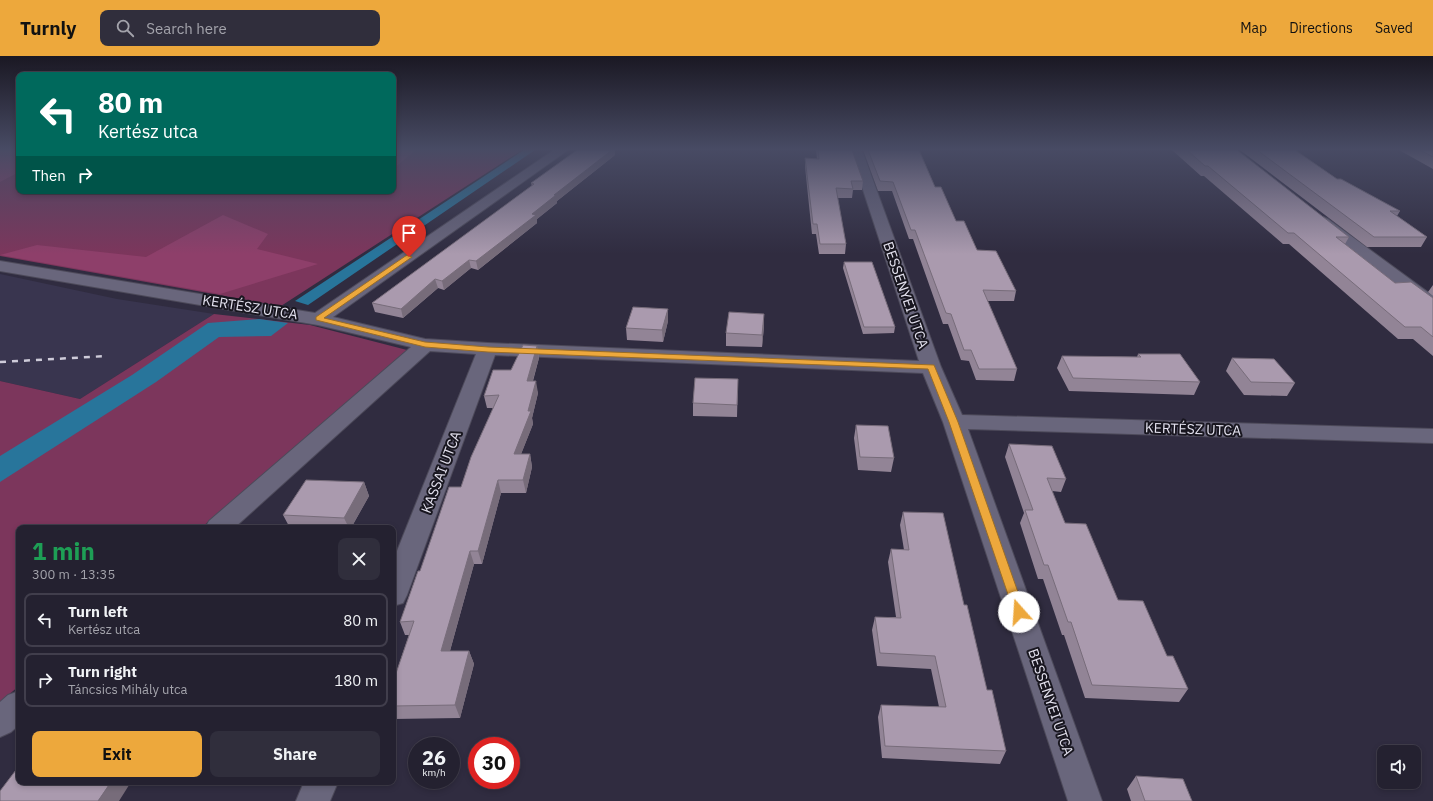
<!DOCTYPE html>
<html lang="en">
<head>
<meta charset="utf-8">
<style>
  :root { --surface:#242130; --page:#302e3c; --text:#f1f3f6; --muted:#a3a3ab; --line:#413e4c; --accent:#eda83c }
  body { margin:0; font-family:"IBM Plex Sans",sans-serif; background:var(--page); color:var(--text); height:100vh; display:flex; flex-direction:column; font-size:15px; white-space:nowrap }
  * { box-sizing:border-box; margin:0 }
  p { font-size:13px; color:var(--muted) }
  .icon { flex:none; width:22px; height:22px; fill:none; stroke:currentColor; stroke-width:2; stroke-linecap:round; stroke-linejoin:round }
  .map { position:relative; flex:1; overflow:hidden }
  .sheet { position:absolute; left:16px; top:469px; width:380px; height:260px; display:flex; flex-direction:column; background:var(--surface); border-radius:8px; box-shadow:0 2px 6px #0003,0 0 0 1px var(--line) }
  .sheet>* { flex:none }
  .guide { position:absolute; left:16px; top:16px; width:380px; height:122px; border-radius:8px; box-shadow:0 2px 6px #0003,0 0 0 1px var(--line); background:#00695c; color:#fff; overflow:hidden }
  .controls { position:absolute; left:1377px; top:689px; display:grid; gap:8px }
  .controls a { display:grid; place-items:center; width:44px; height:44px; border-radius:8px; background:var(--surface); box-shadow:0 2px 6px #0003,0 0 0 1px var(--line); font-size:20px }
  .speed { position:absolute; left:408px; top:681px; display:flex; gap:8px; font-size:20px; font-weight:700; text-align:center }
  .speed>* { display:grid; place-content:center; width:52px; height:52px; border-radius:50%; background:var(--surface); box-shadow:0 2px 6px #0003,0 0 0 1px var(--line); line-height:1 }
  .speed small { font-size:10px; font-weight:400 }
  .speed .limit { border:6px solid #d22; background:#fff; color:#111 }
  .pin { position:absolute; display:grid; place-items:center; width:34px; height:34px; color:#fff; margin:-41px -17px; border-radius:50% 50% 50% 0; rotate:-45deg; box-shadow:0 0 4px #0007 }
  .pin .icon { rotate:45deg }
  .me { position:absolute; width:44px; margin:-22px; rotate:341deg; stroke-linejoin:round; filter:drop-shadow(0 0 3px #0008) }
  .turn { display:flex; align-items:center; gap:14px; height:84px; padding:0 16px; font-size:18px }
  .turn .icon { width:52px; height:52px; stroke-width:2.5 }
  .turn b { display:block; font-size:28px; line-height:34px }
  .then { display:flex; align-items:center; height:38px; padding:0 16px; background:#0003; gap:8px; font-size:15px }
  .round { display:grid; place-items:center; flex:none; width:42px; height:42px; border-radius:8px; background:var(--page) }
  .overview { display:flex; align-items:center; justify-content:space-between; height:68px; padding:0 16px }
  h1 { font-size:24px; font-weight:800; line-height:30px; color:#1e9e55 }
  .action { display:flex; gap:8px; margin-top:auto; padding:8px 16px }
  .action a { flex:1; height:46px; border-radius:8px; background:var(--accent); color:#111; font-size:16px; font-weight:800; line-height:46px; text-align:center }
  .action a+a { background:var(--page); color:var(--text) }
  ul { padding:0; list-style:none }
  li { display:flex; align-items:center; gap:12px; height:54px; margin:0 8px 6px; padding:0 8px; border:2px solid var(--line); border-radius:8px }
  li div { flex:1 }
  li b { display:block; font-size:15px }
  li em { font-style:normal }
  header { display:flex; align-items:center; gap:24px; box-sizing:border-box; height:56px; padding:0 20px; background:var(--accent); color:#111 }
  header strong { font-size:19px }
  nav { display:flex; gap:22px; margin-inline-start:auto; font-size:14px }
  .search { width:280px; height:36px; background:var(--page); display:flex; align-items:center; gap:10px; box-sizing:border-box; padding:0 14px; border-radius:8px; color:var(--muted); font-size:15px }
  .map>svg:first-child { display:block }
</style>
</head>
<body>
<header>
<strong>Turnly</strong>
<div class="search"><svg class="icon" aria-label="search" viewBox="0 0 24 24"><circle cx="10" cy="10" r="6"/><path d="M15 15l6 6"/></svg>Search here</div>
<nav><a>Map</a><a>Directions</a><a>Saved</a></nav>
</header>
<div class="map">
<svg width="1433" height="745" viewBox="0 0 1433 745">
  <rect width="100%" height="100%" fill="#302c40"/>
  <path fill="#39354f" d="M 0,218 L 117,243 L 214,258 L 80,343 L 0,325 Z"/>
  <path fill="#7c365c" d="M 0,94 L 19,94 L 19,135 L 393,135 L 393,94 L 522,94 L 281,250 L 0,200 Z
    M 214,258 L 310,269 L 407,294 L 201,472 L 19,472 L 19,630 L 0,646 L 0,325 L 80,343 Z"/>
  <path fill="#8e3f6a" d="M 0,94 L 19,94 L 19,116 L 0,126 Z
    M 393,94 L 416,94 L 393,113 Z
    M 223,159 L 268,178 L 257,193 L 318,208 L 220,238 L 0,199 L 37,189 L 146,201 Z"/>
  <path fill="#28759b" d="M 524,94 L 535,94 L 308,249 L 295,245 Z
    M 259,263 L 288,267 L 271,280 L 219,281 L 156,326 L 0,426 L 0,400 L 132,319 L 208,267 Z"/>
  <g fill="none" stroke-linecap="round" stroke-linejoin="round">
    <defs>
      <path id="minor" d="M 554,94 L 568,94 L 333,261 L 425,283 L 488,287 L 919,305 L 850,94 L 862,94 L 941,311 L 962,359 L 1433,373 L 1433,387 L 968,373 L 1102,745 L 1068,745 L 943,366 L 923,317 L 495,299 L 407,539 L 403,547 L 393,550 L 393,505 L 476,298 L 430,295 L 234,472 L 205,472 L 209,465 L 411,291 L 318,269 L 0,215 L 0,205 L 315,257 Z
        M 1323,161 L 1328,163 L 1433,240 L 1433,254 L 1427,253 L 1318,169 L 1315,166 L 1318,163 Z
        M 19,635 L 19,669 L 11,676 L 0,681 L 0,646 L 8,639 Z
        M 304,726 L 338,726 L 330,745 L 296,745 Z"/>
    </defs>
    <use href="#minor" stroke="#4d4a5a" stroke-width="2"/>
    <use href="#minor" fill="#69667c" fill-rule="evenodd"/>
    <path stroke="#cecbd9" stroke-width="2.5" stroke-dasharray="6 6" stroke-linecap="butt" d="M 0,306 L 107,300"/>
  </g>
  <path fill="#928496" d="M 816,94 L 852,94 L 863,125 L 862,134 L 853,134 L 852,142 L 837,142 L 846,188 L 845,198 L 819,198 L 816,178 L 812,178 L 805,111 L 805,102 L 817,103 Z
    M 863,94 L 919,94 L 935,131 L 956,165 L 977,194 L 1016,235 L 1014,245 L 987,245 L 1017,313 L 1014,325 L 976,324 L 969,305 L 961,304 L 948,268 L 943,268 L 913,183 L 909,183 L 892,135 L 878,135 Z
    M 1172,94 L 1237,94 L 1349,181 L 1345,188 L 1395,227 L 1433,242 L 1433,300 L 1413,283 L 1398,283 L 1289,188 L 1283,188 L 1204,120 L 1201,120 Z
    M 1240,94 L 1295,94 L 1337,123 L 1400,155 L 1397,160 L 1427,181 L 1421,191 L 1367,191 Z
    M 1399,94 L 1433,94 L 1433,113 Z
    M 615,99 L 557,145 L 557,147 L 537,163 L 537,167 L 478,214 L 471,212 L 444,234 L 438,232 L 403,262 L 375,256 L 372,247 L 532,130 L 531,127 Z
    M 844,206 L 895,271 L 894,277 L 863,278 L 843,212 Z
    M 1433,229 L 1433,240 L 1428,236 Z
    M 668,265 L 663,286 L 627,284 L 626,272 Z
    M 764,270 L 762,291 L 726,290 L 726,277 Z
    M 537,290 L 539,302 L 533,325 L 538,337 L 532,362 L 533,368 L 521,398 L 530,398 L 532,411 L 526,437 L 501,437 L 482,508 L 474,508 L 450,595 L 469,595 L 474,608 L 460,662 L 393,663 L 393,626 L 409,579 L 405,579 L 400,566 L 420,515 L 461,431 L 493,352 L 487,352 L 484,340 Z
    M 1138,298 L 1200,326 L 1194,339 L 1069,335 L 1057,312 L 1062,300 L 1137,301 Z
    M 1232,302 L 1295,327 L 1287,340 L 1244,339 L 1226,315 Z
    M 738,323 L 737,361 L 693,360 L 693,347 Z
    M 856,369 L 894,402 L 891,416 L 858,414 L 854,382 Z
    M 1009,388 L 1066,423 L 1061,436 L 1052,435 L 1065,467 L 1118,544 L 1167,600 L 1188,633 L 1179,646 L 1085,642 L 1064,579 L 1062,579 L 1043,523 L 1038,523 L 1020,467 L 1024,457 L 1005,401 Z
    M 364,426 L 369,440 L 351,472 L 290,472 L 283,459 Z
    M 903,456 L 964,549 L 987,634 L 1006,695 L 1000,708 L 882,702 L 878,661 L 881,649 L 939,651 L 931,613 L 877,610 L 872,574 L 875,561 L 896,561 L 888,506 L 891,493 L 904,494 L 900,469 Z
    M 1136,720 L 1192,745 L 1131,745 L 1127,733 Z"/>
  <path fill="#776c7a" d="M 612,94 L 615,94 L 615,99 L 557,145 L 557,147 L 537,163 L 537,167 L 478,214 L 476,205 L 554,139 Z
    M 469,204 L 471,212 L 444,234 L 442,225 Z
    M 435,223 L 438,232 L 403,262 L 401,253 Z
    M 668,253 L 668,265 L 663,286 L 662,274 Z
    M 764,258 L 764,270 L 762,291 L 762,279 Z
    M 537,290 L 539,302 L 529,338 L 527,325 Z
    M 536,325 L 538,337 L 532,362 L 533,368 L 516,411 L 514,398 Z
    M 530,398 L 532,411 L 526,437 L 523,424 Z
    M 498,424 L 501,437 L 482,508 L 478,495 Z
    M 364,426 L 369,440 L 351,472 L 349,472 L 344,462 Z
    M 470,495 L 474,508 L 446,609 L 441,595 Z
    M 469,595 L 474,608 L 460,662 L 455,649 Z
    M 111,726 L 131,726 L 119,745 L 98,745 Z"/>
  <path fill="#aa9aae" stroke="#776c7a" d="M 577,94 L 612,94 L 554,139 L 556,139 L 532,158 L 536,159 L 476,205 L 469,204 L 442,225 L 435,223 L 401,253 L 372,247 L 534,128 L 531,127 Z
    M 818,94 L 852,94 L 863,125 L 851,125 L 853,133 L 836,132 L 846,188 L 820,188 L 817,168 L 813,168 L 805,102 L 819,103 Z
    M 868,94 L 919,94 L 935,131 L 941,131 L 956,165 L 964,165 L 977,194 L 996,195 L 1016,235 L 983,234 L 1017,313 L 979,313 L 971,294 L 964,294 L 951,258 L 946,257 L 915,174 L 911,174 L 893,126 L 880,125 Z
    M 1187,94 L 1237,94 L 1349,181 L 1336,181 L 1395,227 L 1411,226 L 1433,242 L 1433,281 L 1421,271 L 1405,271 L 1294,177 L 1288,177 L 1208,110 L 1205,110 Z
    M 1257,94 L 1295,94 L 1337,123 L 1341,123 L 1400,155 L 1390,155 L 1427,181 L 1374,181 Z
    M 1420,94 L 1433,94 L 1433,101 Z
    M 844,206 L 872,206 L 895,271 L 864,271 Z
    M 633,251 L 668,253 L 662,274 L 626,272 Z
    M 729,256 L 764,258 L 762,279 L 726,277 Z
    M 523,289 L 537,290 L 527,325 L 536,325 L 528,355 L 531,355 L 514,398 L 530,398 L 523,424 L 498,424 L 478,495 L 470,495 L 441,595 L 469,595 L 455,649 L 393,650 L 393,626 L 414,565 L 400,566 L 418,515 L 420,515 L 449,431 L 461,431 L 471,401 L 499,339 L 484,340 L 493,314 L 511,314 Z
    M 1138,298 L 1180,298 L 1200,326 L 1073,322 L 1062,300 L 1141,301 Z
    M 1232,302 L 1274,303 L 1295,327 L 1251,326 Z
    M 695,322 L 738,323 L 737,349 L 693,347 Z
    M 856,369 L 888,370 L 894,402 L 860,401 Z
    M 1009,388 L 1052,390 L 1066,423 L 1047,422 L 1065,467 L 1086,468 L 1118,544 L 1143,545 L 1167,600 L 1173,600 L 1188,633 L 1092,629 L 1071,566 L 1068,566 L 1048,509 L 1044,509 L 1025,454 L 1033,454 Z
    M 306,424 L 364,426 L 344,462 L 283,459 Z
    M 903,456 L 943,457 L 964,549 L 967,549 L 987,634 L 992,634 L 1006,695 L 885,690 L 881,649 L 946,651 L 935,600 L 880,597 L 875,561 L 901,562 L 891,493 L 909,494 Z
    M 19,710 L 19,726 L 111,726 L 98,745 L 0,745 L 0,735 Z
    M 1136,720 L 1183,723 L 1192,745 L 1145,745 Z"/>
  <linearGradient id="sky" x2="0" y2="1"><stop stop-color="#1a1823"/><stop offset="0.47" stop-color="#484b64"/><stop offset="1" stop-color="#484b64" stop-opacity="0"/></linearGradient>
  <rect width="1433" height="198" fill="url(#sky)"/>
  <path fill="#eda83c" stroke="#9a6d27" d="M 407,199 L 412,201 L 324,262 L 425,286 L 488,291 L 934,309 L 958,366 L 1025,556 L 1023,559 L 1019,560 L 1015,559 L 1014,556 L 949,366 L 928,313 L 488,296 L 425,291 L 316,264 L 316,261 Z"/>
  <g text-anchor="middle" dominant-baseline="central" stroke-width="4" stroke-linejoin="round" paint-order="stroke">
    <g font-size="14" fill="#e4e2ef" stroke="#18161f">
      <text transform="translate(906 239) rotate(71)">BESSENYEI UTCA</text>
      <text transform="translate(250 251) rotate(9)">KERTÉSZ UTCA</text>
      <text transform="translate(1193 373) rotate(2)">KERTÉSZ UTCA</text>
      <text transform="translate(441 416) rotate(-69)">KASSAI UTCA</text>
      <text transform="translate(1051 646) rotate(71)">BESSENYEI UTCA</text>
    </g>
  </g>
</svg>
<div class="controls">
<a><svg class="icon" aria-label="sound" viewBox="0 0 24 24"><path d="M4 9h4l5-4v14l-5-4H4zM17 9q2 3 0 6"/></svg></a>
</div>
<div class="speed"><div>26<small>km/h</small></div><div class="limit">30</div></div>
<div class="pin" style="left:409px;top:201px;background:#d93025"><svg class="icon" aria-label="arrive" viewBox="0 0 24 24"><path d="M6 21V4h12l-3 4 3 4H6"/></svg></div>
<svg class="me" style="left:1019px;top:556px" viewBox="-20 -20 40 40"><circle r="19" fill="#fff"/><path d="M0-13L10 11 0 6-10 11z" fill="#eda83c"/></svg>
<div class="guide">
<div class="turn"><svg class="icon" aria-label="left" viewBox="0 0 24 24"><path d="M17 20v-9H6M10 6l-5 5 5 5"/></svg><div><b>80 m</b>Kertész utca</div></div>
<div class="then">Then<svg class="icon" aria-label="right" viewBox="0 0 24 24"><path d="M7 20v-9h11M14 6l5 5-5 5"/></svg></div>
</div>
<section class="sheet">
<div class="overview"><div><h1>1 min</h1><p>300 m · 13:35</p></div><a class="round"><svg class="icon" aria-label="close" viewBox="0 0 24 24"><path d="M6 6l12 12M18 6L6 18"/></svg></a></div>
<ul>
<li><svg class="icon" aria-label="left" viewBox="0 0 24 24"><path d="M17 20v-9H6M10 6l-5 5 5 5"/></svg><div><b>Turn left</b><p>Kertész utca</p></div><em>80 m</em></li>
<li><svg class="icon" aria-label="right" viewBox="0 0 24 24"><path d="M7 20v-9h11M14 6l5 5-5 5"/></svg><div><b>Turn right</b><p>Táncsics Mihály utca</p></div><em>180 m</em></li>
</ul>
<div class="action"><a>Exit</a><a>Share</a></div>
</section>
</div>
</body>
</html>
